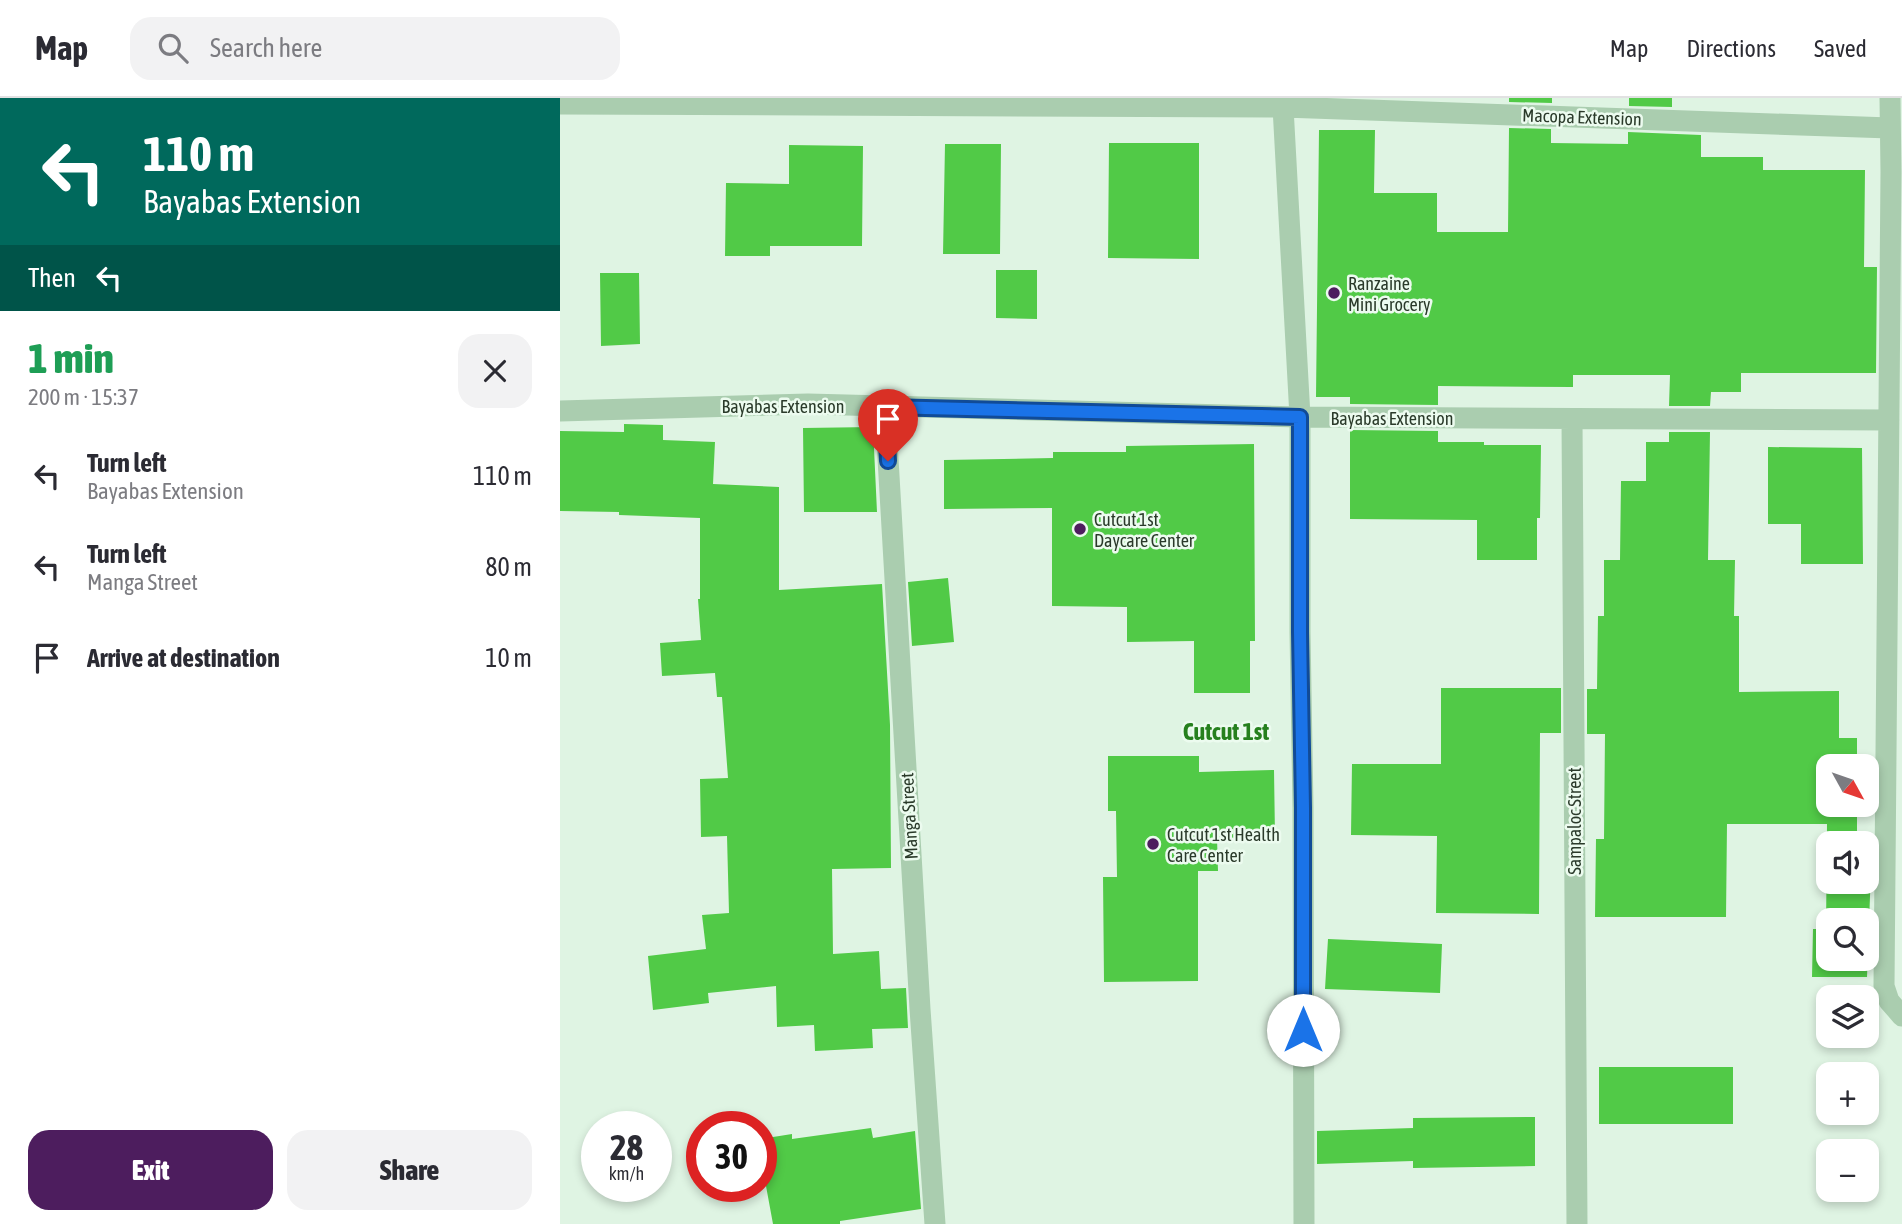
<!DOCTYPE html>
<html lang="en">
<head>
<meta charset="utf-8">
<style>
  :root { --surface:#fff; --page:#f2f2f3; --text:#2b2b33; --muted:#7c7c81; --line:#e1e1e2; --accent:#4d1d5e }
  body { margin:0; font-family:"Asap Condensed",sans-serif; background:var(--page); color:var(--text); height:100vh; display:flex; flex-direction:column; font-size:26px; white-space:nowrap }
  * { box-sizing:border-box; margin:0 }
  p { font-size:23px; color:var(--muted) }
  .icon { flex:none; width:38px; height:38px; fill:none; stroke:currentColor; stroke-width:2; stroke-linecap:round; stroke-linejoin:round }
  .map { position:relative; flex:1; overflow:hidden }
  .sheet { display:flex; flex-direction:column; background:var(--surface); width:560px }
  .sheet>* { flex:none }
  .banner { background:#00695c; color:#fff; overflow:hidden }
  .needle { width:46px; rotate:130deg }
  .buttons { position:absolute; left:1256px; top:656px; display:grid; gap:14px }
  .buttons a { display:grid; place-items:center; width:63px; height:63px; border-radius:14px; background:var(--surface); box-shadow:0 4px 10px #0003; font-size:35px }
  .speed { position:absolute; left:21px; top:1013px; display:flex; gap:14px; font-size:35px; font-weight:700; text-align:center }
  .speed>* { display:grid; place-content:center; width:91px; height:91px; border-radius:50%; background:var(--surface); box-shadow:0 4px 10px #0003; line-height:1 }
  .speed small { font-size:18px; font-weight:400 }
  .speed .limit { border:10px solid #d22; background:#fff; color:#111 }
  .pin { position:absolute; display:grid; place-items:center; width:60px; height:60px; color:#fff; margin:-72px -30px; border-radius:50% 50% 50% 0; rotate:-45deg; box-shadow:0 0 7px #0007 }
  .pin .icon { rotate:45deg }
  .me { position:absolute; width:77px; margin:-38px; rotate:0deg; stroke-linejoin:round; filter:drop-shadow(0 0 5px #0008) }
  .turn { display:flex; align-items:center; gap:24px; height:147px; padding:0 28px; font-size:32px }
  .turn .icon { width:91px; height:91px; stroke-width:2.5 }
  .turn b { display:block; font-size:49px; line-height:60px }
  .then { display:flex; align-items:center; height:66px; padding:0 28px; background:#0003; gap:14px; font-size:26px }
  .round { display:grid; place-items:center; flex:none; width:74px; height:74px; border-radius:21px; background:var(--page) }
  .headline { display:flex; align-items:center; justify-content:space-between; height:119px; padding:0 28px }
  h1 { font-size:42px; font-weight:800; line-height:52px; color:#1e9e55 }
  .button { display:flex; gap:14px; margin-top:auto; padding:14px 28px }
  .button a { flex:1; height:80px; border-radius:21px; background:var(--accent); color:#fff; font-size:28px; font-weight:800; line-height:80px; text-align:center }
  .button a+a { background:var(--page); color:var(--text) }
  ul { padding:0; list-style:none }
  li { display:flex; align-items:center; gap:21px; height:91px; padding:0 28px }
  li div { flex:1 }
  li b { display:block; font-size:26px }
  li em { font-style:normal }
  header { display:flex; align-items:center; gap:42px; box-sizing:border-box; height:98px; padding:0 35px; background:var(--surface); border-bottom:2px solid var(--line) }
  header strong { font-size:33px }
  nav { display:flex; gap:38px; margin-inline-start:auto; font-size:24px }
  .search { width:490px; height:63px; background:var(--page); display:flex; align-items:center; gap:18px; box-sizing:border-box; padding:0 24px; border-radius:21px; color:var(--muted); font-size:26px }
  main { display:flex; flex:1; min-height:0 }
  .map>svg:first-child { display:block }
</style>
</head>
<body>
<header>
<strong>Map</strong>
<div class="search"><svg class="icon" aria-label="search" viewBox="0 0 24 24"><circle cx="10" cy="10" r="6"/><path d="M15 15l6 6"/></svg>Search here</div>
<nav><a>Map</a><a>Directions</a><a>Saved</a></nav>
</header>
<main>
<section class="sheet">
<div class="banner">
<div class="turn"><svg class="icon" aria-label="left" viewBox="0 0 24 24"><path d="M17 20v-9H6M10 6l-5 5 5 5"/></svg><div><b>110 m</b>Bayabas Extension</div></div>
<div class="then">Then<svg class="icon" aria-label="left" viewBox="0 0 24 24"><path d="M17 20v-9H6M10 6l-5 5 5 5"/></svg></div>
</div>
<div class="headline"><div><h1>1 min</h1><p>200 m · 15:37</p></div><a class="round"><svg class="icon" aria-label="close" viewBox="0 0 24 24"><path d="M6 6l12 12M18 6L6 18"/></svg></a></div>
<ul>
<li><svg class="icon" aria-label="left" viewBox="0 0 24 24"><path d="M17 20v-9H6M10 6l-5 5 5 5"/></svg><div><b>Turn left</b><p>Bayabas Extension</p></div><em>110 m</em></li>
<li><svg class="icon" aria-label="left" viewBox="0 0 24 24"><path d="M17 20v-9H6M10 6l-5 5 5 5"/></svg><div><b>Turn left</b><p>Manga Street</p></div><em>80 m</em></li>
<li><svg class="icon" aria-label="arrive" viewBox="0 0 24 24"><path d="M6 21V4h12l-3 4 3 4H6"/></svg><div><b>Arrive at destination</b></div><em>10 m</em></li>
</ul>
<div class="button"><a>Exit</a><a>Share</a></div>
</section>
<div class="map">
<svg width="1342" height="1126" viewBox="0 0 1342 1126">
  <rect width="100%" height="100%" fill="#dff4e3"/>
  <path fill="#51ca47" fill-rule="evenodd" d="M 949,0 L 992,0 L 992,5 L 949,4 Z
    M 1069,0 L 1112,0 L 1112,9 L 1069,8 Z
    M 949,30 L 991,31 L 991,45 L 1068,46 L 1068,34 L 1141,37 L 1141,59 L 1203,59 L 1203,72 L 1305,72 L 1304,169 L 1317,169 L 1316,275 L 1181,275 L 1181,294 L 1151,294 L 1150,308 L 1109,308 L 1110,277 L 1013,277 L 1013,289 L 878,288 L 878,307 L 790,306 L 790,299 L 756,299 L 759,32 L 815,32 L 814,95 L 877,95 L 877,134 L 948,134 Z
    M 549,45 L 639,45 L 639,161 L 548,160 Z
    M 385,46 L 441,46 L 440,156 L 383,156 Z
    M 229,47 L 303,48 L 302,148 L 210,148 L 210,158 L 165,158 L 166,85 L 229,86 Z
    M 436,172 L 477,172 L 477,221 L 436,220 Z
    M 40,175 L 79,175 L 80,246 L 41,248 Z
    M 64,326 L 103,327 L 103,342 L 155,344 L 153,386 L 219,389 L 219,492 L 322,486 L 330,627 L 331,770 L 272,771 L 273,856 L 319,853 L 321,891 L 346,890 L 348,930 L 312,931 L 313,950 L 255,953 L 254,927 L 217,929 L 216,888 L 148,895 L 149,905 L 93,912 L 88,858 L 146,851 L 142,817 L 169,815 L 167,738 L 141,739 L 140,681 L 168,680 L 162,599 L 157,599 L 155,575 L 102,578 L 100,545 L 141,542 L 138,501 L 140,501 L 140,420 L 59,417 L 59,414 L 0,413 L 0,333 L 64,334 Z
    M 313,329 L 317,414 L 244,414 L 243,330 Z
    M 790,332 L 878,333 L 878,344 L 924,344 L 924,347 L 981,347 L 980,420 L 977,420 L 977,462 L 917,462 L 917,422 L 790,421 Z
    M 1109,334 L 1150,334 L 1148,462 L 1175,462 L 1174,518 L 1179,518 L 1179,594 L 1279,593 L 1279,640 L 1297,640 L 1297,668 L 1269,668 L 1269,707 L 1297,707 L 1297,746 L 1269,746 L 1269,784 L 1307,784 L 1307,771 L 1311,771 L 1307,879 L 1252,879 L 1253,831 L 1266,831 L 1267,726 L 1167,726 L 1166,819 L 1035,819 L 1036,741 L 1044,741 L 1045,636 L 1027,636 L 1027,591 L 1037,591 L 1038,518 L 1044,518 L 1044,462 L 1060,462 L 1061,383 L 1086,383 L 1086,344 L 1109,344 ZM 1269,822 L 1307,822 L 1307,861 L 1269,861 Z
    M 694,346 L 695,543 L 690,543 L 690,595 L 634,595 L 634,543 L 567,544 L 567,509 L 492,508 L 492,410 L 384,411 L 384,362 L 493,360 L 493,354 L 566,354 L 566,348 Z
    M 1208,349 L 1302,350 L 1303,466 L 1241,466 L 1241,426 L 1208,426 Z
    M 388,480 L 394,544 L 352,548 L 348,484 Z
    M 881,590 L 1001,590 L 1001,635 L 980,635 L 979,816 L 876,815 L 877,738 L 791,737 L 792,666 L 881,666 Z
    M 548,658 L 639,658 L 639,674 L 714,672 L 715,739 L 657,740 L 658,773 L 638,773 L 638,883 L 544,884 L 543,779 L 557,779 L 556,713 L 548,713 Z
    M 768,841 L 882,846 L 880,895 L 765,891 Z
    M 1039,969 L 1173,969 L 1173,1026 L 1039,1026 Z
    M 975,1019 L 975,1068 L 853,1070 L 853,1063 L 757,1066 L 757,1033 L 853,1030 L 853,1020 Z
    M 311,1030 L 313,1040 L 355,1033 L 361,1111 L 280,1123 L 280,1126 L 213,1126 L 206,1088 L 201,1089 L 201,1041 L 232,1036 L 232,1041 Z"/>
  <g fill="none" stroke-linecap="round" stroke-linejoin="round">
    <path stroke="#aacdaf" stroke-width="21" d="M 721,0 L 723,9 L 740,319 L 740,534 L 743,710 L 744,1126
      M 1330,0 L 1331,74 L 1324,888 L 1329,903 L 1342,918
      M 0,6 L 723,9 L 1330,30
      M 325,309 L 360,911 L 375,1126
      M 0,313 L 248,306 L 740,319 L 1329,322
      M 1012,321 L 1017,1126"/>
  </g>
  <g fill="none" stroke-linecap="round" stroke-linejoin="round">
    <defs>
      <path id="route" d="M 328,363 L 325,309 L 740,319 L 740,534 L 743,710 L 743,932"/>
    </defs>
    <use href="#route" stroke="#114b97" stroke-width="18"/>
    <use href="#route" stroke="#1a73e8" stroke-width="12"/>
  </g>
  <g fill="#4d1d5e" stroke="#ecfbef" stroke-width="2.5">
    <circle cx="774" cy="195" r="7"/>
    <circle cx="520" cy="431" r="7"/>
    <circle cx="593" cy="746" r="7"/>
  </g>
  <g text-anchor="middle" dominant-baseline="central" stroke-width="5" stroke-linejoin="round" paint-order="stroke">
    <g font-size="18" fill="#2a3a2a" stroke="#ecfbef">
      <text transform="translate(1022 19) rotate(2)">Macopa Extension</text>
      <text x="223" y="308">Bayabas Extension</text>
      <text x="832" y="320">Bayabas Extension</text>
      <text transform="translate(349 718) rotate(-93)">Manga Street</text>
      <text transform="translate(1014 723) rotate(-90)">Sampaloc Street</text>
    </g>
    <g font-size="18" fill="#2a3a2a" stroke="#ecfbef" text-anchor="start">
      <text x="788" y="185">Ranzaine<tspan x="788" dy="21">Mini Grocery</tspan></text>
      <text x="534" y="421">Cutcut 1st<tspan x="534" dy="21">Daycare Center</tspan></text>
      <text x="607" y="736">Cutcut 1st Health<tspan x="607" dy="21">Care Center</tspan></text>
    </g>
    <g font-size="24" font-weight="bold" fill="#26801e" stroke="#ecfbef">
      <text x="666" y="633">Cutcut 1st</text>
    </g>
  </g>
</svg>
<div class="buttons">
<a><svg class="needle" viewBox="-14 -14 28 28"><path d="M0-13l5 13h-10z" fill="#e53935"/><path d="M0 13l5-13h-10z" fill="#7c7c81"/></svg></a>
<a><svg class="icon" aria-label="sound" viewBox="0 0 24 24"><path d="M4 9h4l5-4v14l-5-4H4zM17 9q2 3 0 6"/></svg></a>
<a><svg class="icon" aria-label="search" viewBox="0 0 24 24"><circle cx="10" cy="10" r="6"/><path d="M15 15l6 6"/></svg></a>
<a><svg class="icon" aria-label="layers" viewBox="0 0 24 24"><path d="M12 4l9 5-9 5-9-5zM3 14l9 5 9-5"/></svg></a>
<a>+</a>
<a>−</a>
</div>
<div class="speed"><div>28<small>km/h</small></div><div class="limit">30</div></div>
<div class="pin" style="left:328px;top:363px;background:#d93025"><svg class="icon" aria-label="arrive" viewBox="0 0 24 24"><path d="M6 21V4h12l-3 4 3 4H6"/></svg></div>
<svg class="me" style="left:743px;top:932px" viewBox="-20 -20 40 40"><circle r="19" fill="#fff"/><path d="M0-13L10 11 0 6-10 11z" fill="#1a73e8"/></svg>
</div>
</main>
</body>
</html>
